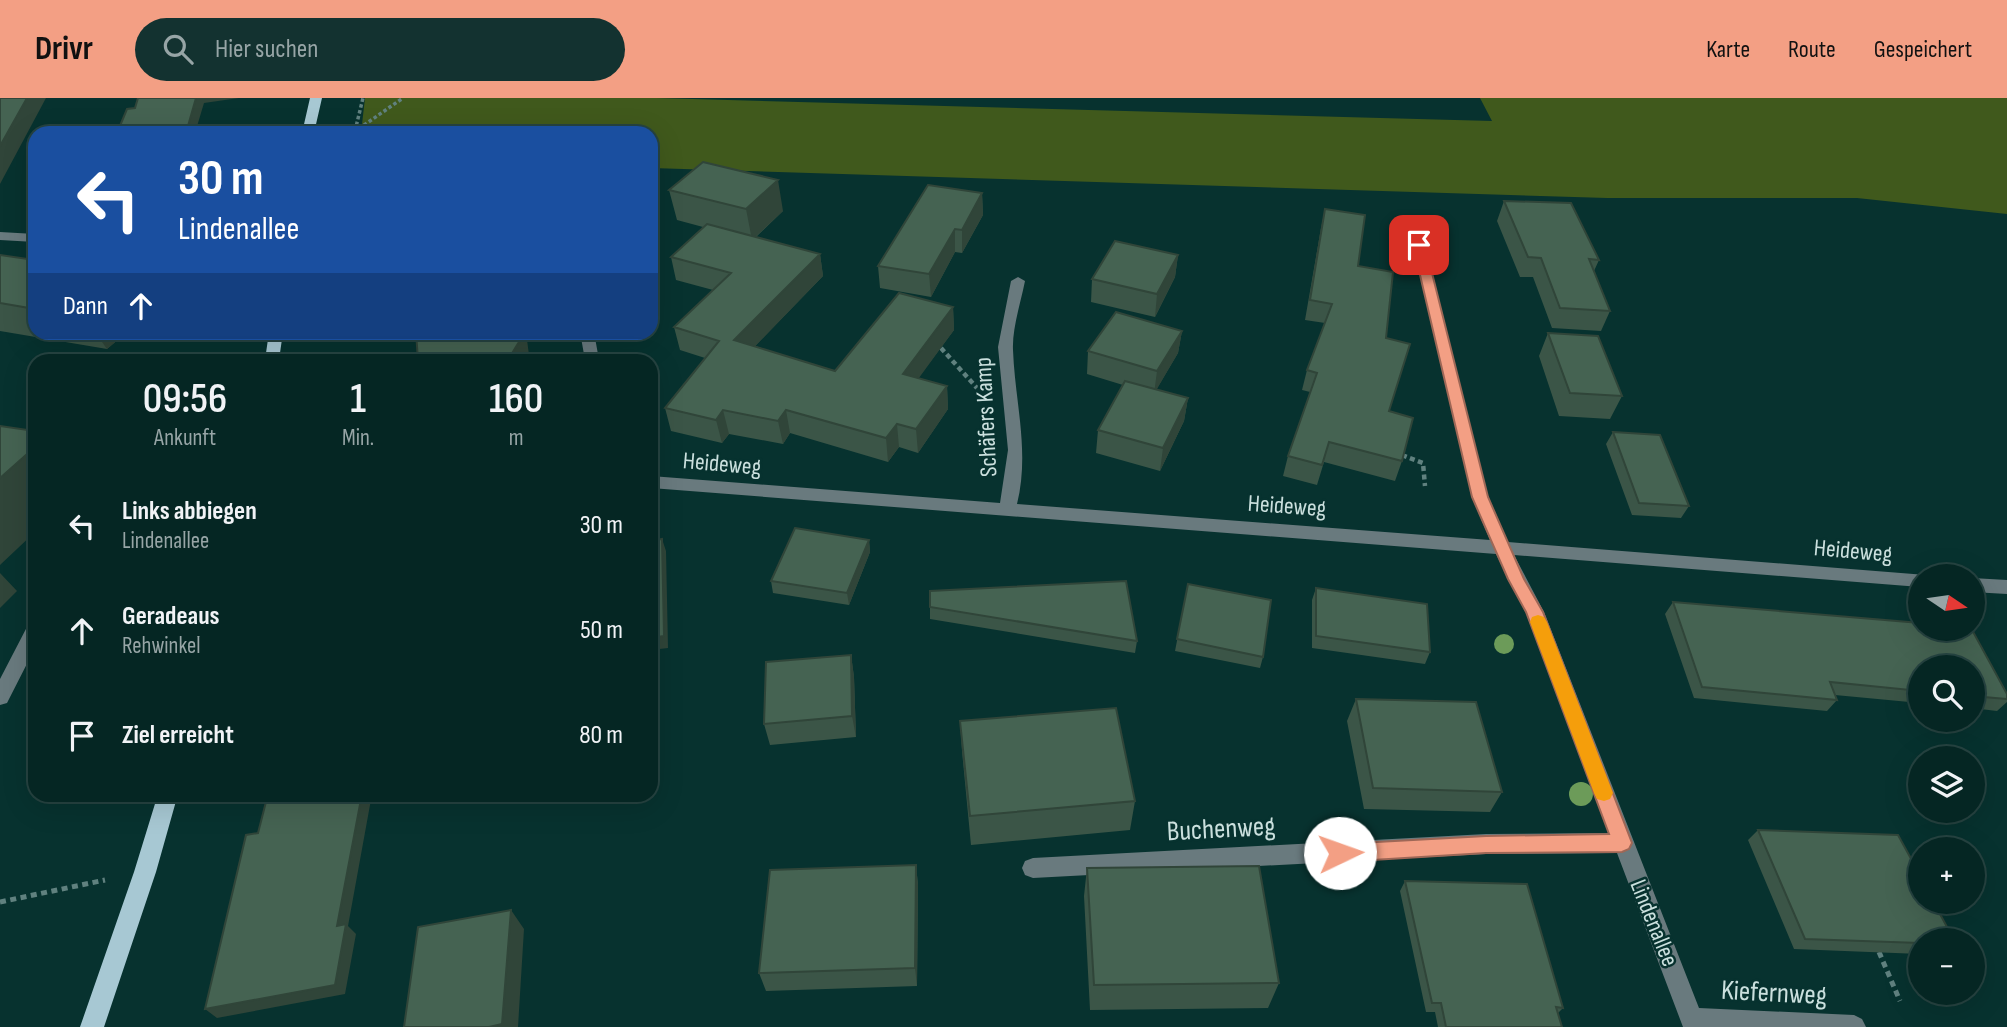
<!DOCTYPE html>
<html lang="de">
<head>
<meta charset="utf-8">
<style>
  :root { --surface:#052623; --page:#133230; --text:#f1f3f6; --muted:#97a5a6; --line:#264341; --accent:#f39f84 }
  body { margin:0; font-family:"Sofia Sans Condensed",sans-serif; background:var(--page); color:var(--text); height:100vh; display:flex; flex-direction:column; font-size:26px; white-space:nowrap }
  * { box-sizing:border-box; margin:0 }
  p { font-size:23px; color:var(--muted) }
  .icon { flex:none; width:38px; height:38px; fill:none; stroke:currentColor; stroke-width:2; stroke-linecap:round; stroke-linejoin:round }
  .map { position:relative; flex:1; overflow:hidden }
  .side { position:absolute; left:28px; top:256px; width:630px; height:448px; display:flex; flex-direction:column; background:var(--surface); border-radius:21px; box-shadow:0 7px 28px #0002,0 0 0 2px var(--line) }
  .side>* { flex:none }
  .guide { position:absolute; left:28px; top:28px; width:630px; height:214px; border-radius:21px; box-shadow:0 7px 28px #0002,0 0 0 2px var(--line); background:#1a4fa0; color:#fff; overflow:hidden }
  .needle { width:46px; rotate:103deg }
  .controls { position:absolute; left:1908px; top:466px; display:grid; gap:14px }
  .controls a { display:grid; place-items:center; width:77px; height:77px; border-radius:50%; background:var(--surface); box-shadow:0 7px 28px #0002,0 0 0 2px var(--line); font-size:35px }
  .pin { position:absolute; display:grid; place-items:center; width:60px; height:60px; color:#fff; margin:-30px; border-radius:14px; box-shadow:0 4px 10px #0006 }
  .me { position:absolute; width:77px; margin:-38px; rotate:87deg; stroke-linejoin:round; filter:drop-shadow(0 0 5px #0008) }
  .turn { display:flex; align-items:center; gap:24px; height:147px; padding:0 35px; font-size:32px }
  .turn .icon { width:91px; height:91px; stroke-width:2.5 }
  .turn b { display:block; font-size:49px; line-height:60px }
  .then { display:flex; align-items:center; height:66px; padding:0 35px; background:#0003; gap:14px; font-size:26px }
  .eta { display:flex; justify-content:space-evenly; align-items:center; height:119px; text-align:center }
  .eta b { font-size:42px; font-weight:600; line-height:49px }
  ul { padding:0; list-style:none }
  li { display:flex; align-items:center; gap:21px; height:105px; padding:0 35px }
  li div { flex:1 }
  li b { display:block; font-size:26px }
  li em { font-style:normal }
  header { display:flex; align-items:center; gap:42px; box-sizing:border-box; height:98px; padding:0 35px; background:var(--accent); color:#111 }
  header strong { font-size:33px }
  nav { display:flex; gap:38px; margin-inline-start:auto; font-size:24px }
  .search { width:490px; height:63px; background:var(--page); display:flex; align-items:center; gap:18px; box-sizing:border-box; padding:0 24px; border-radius:38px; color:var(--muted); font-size:26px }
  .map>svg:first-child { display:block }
</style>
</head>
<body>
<header>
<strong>Drivr</strong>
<div class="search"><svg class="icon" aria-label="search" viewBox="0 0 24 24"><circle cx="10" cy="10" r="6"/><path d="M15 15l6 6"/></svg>Hier suchen</div>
<nav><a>Karte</a><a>Route</a><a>Gespeichert</a></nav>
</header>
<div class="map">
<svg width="2007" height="929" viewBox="0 0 2007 929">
  <rect width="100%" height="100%" fill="#07322f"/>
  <path fill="#40591c" d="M 365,0 L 657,0 L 1492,23 L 1480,0 L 2007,0 L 2007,116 L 1857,100 L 1607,100 L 651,70 L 651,35 L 361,35 Z"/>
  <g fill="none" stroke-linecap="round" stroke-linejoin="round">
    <path stroke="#60817f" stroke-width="3.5" stroke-dasharray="3.5 2.5" stroke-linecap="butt" d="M 355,33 L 363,0
      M 354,34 L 403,0"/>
    <path stroke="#60817f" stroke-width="4.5" stroke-dasharray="5 3.5" stroke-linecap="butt" d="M 941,250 L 977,290
      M 1402,357 L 1423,365 L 1425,388"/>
    <path stroke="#60817f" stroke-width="5" stroke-dasharray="6 4.5" stroke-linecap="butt" d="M 0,804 L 105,782
      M 1879,854 L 1900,903"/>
    <path fill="#697a7e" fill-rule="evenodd" d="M 1413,117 L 1419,121 L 1488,399 L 1508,444 L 1926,477 L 1920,478 L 1920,489 L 1514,457 L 1544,514 L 1699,910 L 1854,917 L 1862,921 L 1866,929 L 1683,929 L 1617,755 L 1486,756 L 1033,780 L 1025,777 L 1022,770 L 1025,763 L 1033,760 L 1486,736 L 1610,735 L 1526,515 L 1496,456 L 651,390 L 651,378 L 1000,405 L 1008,352 L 998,249 L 1011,183 L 1018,179 L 1025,183 C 1021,204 1012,230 1013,252 C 1015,305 1030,353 1017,406 L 1490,442 L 1472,399 L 1407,121 Z
      M 0,134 L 35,136 L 35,144 L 0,142 Z
      M 580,234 L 594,234 L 599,262 L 585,262 Z
      M 1972,480 L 2007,482 L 2007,496 L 1972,494 Z
      M 35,525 L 35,550 L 7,605 L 0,607 L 0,581 L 28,527 Z"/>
    <path fill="#a7c8d3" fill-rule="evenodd" d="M 310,0 L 322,0 L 314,35 L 302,35 Z
      M 269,234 L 283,234 L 279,262 L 265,262 Z
      M 158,696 L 178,696 L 156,774 L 104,929 L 80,929 L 134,774 Z"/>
  </g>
  <g fill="#6c9b59">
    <circle cx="1504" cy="546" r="10"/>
    <circle cx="1581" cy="696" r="12"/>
  </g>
  <path fill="#3b5547" d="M 669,92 L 783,113 L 756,139 L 820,156 L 823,178 L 755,248 L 835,273 L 953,209 L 954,232 L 918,280 L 947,288 L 948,311 L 918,355 L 899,349 L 888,364 L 790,335 L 783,346 L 729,336 L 722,345 L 671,333 L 665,310 L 705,260 L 680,252 L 674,229 L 713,192 L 676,182 L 671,159 L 703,129 L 677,122 Z
    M 982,95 L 983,117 L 962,155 L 955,154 L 931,199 L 880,190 L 878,168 Z
    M 1504,103 L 1599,162 L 1594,173 L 1610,213 L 1601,233 L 1552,230 L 1533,179 L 1520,179 L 1497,123 Z
    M 1325,111 L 1358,168 L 1386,240 L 1389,313 L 1402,363 L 1395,383 L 1324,364 L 1317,387 L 1283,378 L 1288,358 L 1310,294 L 1302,292 L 1307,272 L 1325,225 L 1305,222 L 1321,130 Z
    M 0,157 L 35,162 L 35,234 L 127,234 L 107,251 L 0,233 Z
    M 1178,157 L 1175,179 L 1155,219 L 1091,204 L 1092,181 Z
    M 1182,233 L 1178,255 L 1156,292 L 1188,300 L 1184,323 L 1160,373 L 1096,355 L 1098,332 L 1123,287 L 1087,276 L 1088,253 Z
    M 1548,235 L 1622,298 L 1610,321 L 1559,318 L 1539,258 Z
    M 1613,334 L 1689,408 L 1681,420 L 1632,417 L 1606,346 Z
    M 869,442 L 870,454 L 849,507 L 773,495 L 771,483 Z
    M 1188,486 L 1263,559 L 1260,570 L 1175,553 Z
    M 1316,490 L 1430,554 L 1425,566 L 1312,550 L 1312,502 Z
    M 1673,504 L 1920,525 L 1920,530 L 1971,530 L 2007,596 L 2007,604 L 1997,613 L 1972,610 L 1972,569 L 1920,569 L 1920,605 L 1835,597 L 1837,602 L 1827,613 L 1694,600 L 1665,516 Z
    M 930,509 L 1137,543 L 1135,555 L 930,521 Z
    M 851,557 L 854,579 L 856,639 L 770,647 L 764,626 Z
    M 1356,601 L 1502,694 L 1490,714 L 1364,711 L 1347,623 Z
    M 960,623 L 1135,703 L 1130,732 L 971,747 L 962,653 Z
    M 1758,732 L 1920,842 L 1920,856 L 1794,851 L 1748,742 Z
    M 916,767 L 918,787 L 917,888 L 766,893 L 759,875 Z
    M 1087,770 L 1279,885 L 1268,910 L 1090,912 L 1084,798 Z
    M 1405,783 L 1563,910 L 1558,915 L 1562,929 L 1438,929 L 1435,914 L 1426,914 L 1400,793 Z"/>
  <path fill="#304539" d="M 27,0 L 46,0 L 0,86 L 0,48 Z
    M 196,0 L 239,0 L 204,5 L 195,35 L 186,35 Z
    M 778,82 L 783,113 L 752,142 L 746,111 Z
    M 982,95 L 983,117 L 962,155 L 962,132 Z
    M 955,131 L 955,154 L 931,199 L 929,176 Z
    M 820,156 L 823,178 L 739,265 L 734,242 Z
    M 1178,157 L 1175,179 L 1155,219 L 1157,196 Z
    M 953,209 L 954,232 L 905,299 L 903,276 Z
    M 1182,233 L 1178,255 L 1154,296 L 1157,273 Z
    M 95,234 L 127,234 L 107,251 Z
    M 522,234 L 526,234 L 529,257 L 526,262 L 508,262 Z
    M 947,288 L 948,311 L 918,355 L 916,331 Z
    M 1188,300 L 1184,323 L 1160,373 L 1163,350 Z
    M 723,312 L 729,336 L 722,345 L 716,322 Z
    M 786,312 L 790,335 L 783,346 L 778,323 Z
    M 897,326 L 899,349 L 888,364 L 886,340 Z
    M 35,349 L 35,434 L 0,467 L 0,380 Z
    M 662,441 L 666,453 L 668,550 L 651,552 L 651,540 Z
    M 869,442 L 870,454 L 849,507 L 847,495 Z
    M 0,475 L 17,493 L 0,510 Z
    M 851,557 L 854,579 L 856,639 L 852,618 Z
    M 362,696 L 372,696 L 348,828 L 356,836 L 345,896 L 217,920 L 205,911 L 337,828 Z
    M 916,767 L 918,787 L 917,888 L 915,870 Z
    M 511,812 L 524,831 L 518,929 L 489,929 Z"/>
  <path fill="#456352" stroke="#304539" stroke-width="2" d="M 0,0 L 27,0 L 0,48 Z
    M 138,0 L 196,0 L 186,35 L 117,35 L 127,11 L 135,10 Z
    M 703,64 L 778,82 L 746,111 L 669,92 Z
    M 928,87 L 982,95 L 962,132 L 955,131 L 929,176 L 878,168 Z
    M 1504,103 L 1571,105 L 1599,162 L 1589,161 L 1610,213 L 1560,210 L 1541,160 L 1528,159 Z
    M 1325,111 L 1365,117 L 1358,168 L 1393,174 L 1386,240 L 1410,246 L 1389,313 L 1413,320 L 1402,363 L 1329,344 L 1322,367 L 1288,358 L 1317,275 L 1307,272 L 1332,206 L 1310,202 Z
    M 707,126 L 820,156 L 734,242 L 835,273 L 899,195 L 953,209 L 903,276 L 947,288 L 916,331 L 897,326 L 886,340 L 786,312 L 778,323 L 723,312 L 716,322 L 665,310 L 719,243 L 674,229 L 731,175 L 671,159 Z
    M 1115,143 L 1178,157 L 1157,196 L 1092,181 Z
    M 0,157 L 35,162 L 35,211 L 0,205 Z
    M 1116,214 L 1182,233 L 1157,273 L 1088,253 Z
    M 416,234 L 522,234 L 522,239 L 508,262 L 418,262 Z
    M 1548,235 L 1598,238 L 1622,298 L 1570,295 Z
    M 1125,283 L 1188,300 L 1163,350 L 1098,332 Z
    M 0,328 L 35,333 L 35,349 L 0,380 Z
    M 1613,334 L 1660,337 L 1689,408 L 1639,405 Z
    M 795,430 L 869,442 L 847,495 L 771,483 Z
    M 662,441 L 664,538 L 651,540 L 651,443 Z
    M 1126,483 L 1137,543 L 930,509 L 930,493 Z
    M 1188,486 L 1271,502 L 1263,559 L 1177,541 Z
    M 1316,490 L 1427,506 L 1430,554 L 1316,538 Z
    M 1673,504 L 1920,525 L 1920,530 L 1971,530 L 2007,596 L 2007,601 L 1972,598 L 1972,569 L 1920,569 L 1920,593 L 1830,584 L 1837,602 L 1702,589 Z
    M 851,557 L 852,618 L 764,626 L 766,564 Z
    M 1356,601 L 1476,604 L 1502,694 L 1373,690 Z
    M 1116,610 L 1135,703 L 970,718 L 960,623 Z
    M 268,696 L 362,696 L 337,828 L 346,826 L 335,887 L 205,911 L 246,737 L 258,735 Z
    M 1758,732 L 1898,737 L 1920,777 L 1920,803 L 1933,803 L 1954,842 L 1920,842 L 1920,845 L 1805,841 Z
    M 916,767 L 915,870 L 759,875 L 770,772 Z
    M 1259,768 L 1279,885 L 1094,887 L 1087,770 Z
    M 1405,783 L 1527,786 L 1563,910 L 1556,909 L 1562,929 L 1446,929 L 1441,905 L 1432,905 Z
    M 511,812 L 502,926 L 489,929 L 404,929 L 418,829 Z"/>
  <path fill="#f39f84" stroke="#9e6756" stroke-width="2" d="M 1419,143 L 1425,147 L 1488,399 L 1524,481 L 1543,514 L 1632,745 L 1629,751 L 1622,754 L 1486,755 L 1340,764 L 1333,761 L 1330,755 L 1333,749 L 1340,746 L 1486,738 L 1609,736 L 1526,514 L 1508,481 L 1472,399 L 1413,147 Z"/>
  <path fill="#f59e0b" d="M 1538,517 L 1544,519 L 1547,524 L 1613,695 L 1610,701 L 1604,703 L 1597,701 L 1594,695 L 1530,524 L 1532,519 Z"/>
  <g text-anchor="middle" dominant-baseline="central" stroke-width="5" stroke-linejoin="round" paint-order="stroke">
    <g font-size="24" fill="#cbe0de" stroke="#07322f">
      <text transform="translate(986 319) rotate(-93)">Schäfers Kamp</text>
      <text transform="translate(722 366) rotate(5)">Heideweg</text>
      <text transform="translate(1287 408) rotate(4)">Heideweg</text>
      <text transform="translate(1853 453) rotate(5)">Heideweg</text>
      <text transform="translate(1654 825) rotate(68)">Lindenallee</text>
    </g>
    <g font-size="28" fill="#cbe0de" stroke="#07322f">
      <text transform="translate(1221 731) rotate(-3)">Buchenweg</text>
      <text transform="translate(1774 895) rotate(3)">Kiefernweg</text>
    </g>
  </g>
</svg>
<div class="controls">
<a><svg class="needle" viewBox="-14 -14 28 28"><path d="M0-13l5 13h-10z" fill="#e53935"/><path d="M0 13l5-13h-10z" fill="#97a5a6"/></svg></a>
<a><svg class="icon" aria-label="search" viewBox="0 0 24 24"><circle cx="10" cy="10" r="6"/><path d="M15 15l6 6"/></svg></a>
<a><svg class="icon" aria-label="layers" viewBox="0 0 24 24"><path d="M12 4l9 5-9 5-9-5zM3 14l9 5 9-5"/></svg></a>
<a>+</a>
<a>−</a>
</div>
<div class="pin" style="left:1419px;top:147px;background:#d93025"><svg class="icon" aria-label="arrive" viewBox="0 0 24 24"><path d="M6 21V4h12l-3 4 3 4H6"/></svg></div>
<svg class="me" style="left:1340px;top:755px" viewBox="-20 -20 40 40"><circle r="19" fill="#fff"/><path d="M0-13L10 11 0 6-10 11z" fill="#f39f84"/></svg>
<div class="guide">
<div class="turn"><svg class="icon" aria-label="left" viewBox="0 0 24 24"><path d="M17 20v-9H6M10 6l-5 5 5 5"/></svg><div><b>30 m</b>Lindenallee</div></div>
<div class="then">Dann<svg class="icon" aria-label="ahead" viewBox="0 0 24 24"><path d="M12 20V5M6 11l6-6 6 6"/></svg></div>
</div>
<section class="side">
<div class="eta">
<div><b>09:56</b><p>Ankunft</p></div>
<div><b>1</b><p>Min.</p></div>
<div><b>160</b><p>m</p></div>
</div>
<ul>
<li><svg class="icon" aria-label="left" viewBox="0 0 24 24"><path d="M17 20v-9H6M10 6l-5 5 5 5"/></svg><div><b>Links abbiegen</b><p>Lindenallee</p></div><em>30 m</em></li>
<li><svg class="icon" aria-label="ahead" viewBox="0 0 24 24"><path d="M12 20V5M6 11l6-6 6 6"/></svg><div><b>Geradeaus</b><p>Rehwinkel</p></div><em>50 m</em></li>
<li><svg class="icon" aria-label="arrive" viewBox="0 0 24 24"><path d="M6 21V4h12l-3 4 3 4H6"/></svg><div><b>Ziel erreicht</b></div><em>80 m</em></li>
</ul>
</section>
</div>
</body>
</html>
